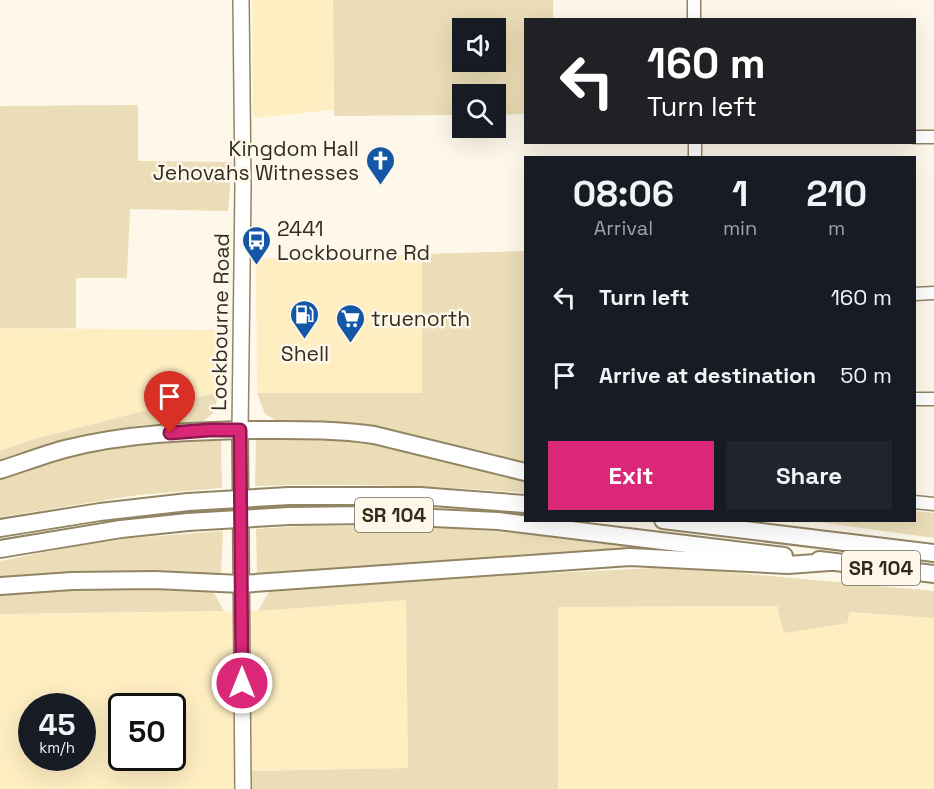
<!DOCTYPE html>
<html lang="en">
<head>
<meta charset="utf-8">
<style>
  :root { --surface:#171b24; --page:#20242c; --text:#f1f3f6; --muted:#9ea1a6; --accent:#db2777 }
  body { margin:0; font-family:"Space Grotesk",sans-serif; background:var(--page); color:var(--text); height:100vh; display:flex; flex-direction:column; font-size:22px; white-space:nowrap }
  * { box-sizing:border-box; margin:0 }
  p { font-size:20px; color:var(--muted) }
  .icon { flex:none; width:33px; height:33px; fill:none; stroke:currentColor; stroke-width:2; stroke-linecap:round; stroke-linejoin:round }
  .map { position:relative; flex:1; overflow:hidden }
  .drawer { position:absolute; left:524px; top:156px; width:392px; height:366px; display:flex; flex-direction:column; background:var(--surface); border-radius:0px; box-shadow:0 6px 24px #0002 }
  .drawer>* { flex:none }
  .banner { position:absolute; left:524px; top:18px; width:392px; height:126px; border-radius:0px; box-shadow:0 6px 24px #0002; background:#202124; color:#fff; overflow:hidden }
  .fabs { position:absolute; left:452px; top:18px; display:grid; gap:12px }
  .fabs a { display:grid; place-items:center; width:54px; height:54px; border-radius:0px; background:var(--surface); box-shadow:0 6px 24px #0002; font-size:30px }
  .speed { position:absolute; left:18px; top:693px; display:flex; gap:12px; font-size:30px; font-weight:700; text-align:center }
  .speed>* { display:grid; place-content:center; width:78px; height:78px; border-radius:50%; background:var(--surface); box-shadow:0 6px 24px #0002; line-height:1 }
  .speed small { font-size:15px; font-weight:400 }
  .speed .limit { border:3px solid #111; border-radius:9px; background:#fff; color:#111 }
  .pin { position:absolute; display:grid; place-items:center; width:51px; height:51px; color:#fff; margin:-62px -26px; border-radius:50% 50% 50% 0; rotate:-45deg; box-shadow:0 0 6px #0007 }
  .pin .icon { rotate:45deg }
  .me { position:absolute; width:66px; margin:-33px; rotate:0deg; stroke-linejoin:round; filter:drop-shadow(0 0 4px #0008) }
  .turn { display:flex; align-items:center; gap:21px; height:126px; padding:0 24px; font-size:27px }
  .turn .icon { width:78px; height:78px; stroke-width:2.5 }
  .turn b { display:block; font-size:42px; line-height:51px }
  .eta { display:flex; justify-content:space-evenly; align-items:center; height:102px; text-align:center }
  .eta b { font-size:36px; font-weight:800; line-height:42px }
  .cta { display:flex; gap:12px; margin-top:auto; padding:12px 24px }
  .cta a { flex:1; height:69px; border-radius:0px; background:var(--accent); color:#fff; font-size:24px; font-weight:800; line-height:69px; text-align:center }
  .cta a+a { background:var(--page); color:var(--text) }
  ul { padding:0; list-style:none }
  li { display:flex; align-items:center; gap:18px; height:78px; padding:0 24px }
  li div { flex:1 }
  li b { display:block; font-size:22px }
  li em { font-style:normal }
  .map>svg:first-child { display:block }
</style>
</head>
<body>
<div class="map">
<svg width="934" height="789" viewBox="0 0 934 789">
  <rect width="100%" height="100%" fill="#fef8ea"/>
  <path fill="#feeec2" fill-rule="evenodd" d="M 252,0 L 333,0 L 333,110 L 253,118 Z
    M 422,254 L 422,393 L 257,393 L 256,259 Z
    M 0,328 L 222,330 L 219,392 L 34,439 L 0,451 Z
    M 406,600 L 408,768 L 249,771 L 249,789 L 0,789 L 0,614 L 258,611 ZM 32,706 L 82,706 L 82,758 L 32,758 ZM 122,706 L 172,706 L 172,758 L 122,758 Z
    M 777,606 L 784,633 L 849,612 L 934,618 L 934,789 L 558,789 L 558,607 Z"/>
  <path fill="#ebddb7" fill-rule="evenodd" d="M 333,0 L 553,0 L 553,19 L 525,20 L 525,114 L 495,115 L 495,94 L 462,94 L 462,115 L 334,116 ZM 462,28 L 495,28 L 495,62 L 462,62 Z
    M 138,105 L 138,161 L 232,162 L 228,211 L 130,209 L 127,278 L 76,278 L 76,328 L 0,328 L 0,106 Z
    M 525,251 L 525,465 L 275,420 L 265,414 L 257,393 L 422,393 L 422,254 Z
    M 219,392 L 214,412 L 204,421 L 194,425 L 144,425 L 117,429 L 19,454 L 0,461 L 0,451 L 34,439 Z
    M 209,435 L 221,440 L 222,488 L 138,495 L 0,517 L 0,477 C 43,462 86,450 131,443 C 156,439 183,438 209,435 Z
    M 307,437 L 363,441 L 406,449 L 525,478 L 525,493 C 433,486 347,483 255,486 L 256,439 Z
    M 914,511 L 934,513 L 934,538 L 811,521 L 914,520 Z
    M 299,526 L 420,526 L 520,533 L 670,552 L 257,575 L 256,529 Z
    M 223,531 L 221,574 L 148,571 L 0,582 L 0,561 L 107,540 Z
    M 655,568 L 715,571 L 934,591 L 934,618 L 849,612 L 848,623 L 784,633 L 777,606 L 558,607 L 558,789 L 249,789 L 249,771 L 408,768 L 406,600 L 258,611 L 269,592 L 282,586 Z
    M 138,588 L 194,588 L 214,593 L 224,611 L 0,614 L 0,594 Z"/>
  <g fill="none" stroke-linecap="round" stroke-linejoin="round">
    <defs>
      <path id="minor" d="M 694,0 L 694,20
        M 914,137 L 934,137
        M 695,142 L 695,158
        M 914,294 L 934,293
        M 914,399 L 934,399
        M 914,502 L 934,504"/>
      <path id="major" d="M 241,0 L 243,187 L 240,430 L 243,789"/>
      <path id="highway" d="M 0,470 C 22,463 43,455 65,449 C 127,433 192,431 255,430 C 295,430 334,429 374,435 L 525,472
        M 289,496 L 420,496 L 525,504
        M 289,516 L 370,515 L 498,521 L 784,556
        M 663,520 L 934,553
        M 0,528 L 100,512 L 188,502
        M 0,549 L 121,529 L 188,522
        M 819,560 L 934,574
        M 0,586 L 72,581 L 155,580 L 241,584 L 630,557 L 788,565 L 829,562"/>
    </defs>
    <use href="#minor" stroke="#928564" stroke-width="15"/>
    <use href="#major" stroke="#928564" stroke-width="18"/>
    <use href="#highway" stroke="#928564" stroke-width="20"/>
    <use href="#minor" stroke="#fff" stroke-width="12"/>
    <use href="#major" stroke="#fff" stroke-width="15"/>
    <use href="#highway" stroke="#fff" stroke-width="16"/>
    <defs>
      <path id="highway-bridge" d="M 188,502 L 289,496
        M 188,522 L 289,516"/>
    </defs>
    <use href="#highway-bridge" stroke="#928564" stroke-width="20" stroke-linecap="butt"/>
    <use href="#highway-bridge" stroke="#fff" stroke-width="16"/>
  </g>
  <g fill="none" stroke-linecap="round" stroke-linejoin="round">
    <defs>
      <path id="route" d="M 170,433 L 209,430 L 240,430 L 242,683"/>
    </defs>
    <use href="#route" stroke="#8e194d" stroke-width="15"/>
    <use href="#route" stroke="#db2777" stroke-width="10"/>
  </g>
  <defs>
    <symbol id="church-pin" viewBox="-11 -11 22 30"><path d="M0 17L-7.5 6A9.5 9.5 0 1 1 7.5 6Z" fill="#1457a7" stroke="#fef8ea"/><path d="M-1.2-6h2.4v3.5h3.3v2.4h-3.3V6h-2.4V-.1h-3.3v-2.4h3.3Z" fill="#fff"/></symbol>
    <symbol id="bus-pin" viewBox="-11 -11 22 30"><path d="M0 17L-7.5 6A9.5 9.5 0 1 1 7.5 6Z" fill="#1457a7" stroke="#fef8ea"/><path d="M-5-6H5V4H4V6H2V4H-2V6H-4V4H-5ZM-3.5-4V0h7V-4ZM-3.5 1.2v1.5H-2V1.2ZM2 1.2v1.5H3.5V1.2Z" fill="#fff"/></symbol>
    <symbol id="fuel-pin" viewBox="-11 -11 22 30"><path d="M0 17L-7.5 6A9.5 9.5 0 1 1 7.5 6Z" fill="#1457a7" stroke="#fef8ea"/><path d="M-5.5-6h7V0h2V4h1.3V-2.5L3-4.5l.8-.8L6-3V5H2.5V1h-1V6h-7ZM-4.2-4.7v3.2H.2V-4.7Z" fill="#fff"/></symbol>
    <symbol id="supermarket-pin" viewBox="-11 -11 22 30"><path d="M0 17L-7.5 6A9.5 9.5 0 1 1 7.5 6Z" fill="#1457a7" stroke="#fef8ea"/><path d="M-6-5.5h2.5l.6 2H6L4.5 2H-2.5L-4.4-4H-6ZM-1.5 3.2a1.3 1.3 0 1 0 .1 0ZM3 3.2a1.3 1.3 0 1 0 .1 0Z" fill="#fff"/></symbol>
  </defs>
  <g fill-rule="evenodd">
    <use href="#church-pin" x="364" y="144" width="33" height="45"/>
    <use href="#bus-pin" x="240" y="224" width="33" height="45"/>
    <use href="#fuel-pin" x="288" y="298" width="33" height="45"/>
    <use href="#supermarket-pin" x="334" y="302" width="33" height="45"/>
  </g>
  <g text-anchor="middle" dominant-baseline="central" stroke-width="5" stroke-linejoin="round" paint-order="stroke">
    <g fill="#fef8ea" stroke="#6e695b" stroke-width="1.5">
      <rect x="355" y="498" width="78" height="34" rx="4.5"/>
      <rect x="842" y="551" width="78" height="34" rx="4.5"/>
    </g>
    <g font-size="20" font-weight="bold" fill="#312c1e">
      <text x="394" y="515">SR 104</text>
      <text x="881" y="568">SR 104</text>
    </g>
    <g font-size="21" fill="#312c1e" stroke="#fef8ea" text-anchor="start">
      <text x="359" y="148" text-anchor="end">Kingdom Hall<tspan x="359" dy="24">Jehovahs Witnesses</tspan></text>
      <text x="277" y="228">2441<tspan x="277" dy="24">Lockbourne Rd</tspan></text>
      <text x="371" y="318">truenorth</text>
      <text x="305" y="353" text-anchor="middle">Shell</text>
    </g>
    <g font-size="21" fill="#312c1e" stroke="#fef8ea">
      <text transform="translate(220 322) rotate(-89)">Lockbourne Road</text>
    </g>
  </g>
</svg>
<div class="fabs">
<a><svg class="icon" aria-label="sound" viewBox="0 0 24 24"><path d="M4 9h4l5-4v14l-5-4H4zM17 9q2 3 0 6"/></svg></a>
<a><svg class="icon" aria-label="search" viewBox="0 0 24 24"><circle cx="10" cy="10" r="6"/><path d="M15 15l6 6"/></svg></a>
</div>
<div class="speed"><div>45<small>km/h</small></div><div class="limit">50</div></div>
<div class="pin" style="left:170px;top:433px;background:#d93025"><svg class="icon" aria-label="arrive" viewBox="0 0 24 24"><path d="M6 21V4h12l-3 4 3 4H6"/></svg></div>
<svg class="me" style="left:242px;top:683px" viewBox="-20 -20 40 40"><circle r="17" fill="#db2777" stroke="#fff" stroke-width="3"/><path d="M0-11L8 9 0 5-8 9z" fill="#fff"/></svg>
<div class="banner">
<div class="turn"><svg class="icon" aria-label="left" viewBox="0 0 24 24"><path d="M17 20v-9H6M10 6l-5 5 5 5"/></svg><div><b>160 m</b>Turn left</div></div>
</div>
<section class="drawer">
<div class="eta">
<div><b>08:06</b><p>Arrival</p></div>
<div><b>1</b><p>min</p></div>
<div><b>210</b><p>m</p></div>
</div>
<ul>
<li><svg class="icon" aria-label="left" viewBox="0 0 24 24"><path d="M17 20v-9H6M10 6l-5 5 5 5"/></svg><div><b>Turn left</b></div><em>160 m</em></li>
<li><svg class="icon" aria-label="arrive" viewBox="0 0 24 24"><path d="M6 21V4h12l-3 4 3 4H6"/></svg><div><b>Arrive at destination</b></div><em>50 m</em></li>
</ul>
<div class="cta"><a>Exit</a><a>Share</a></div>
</section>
</div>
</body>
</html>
